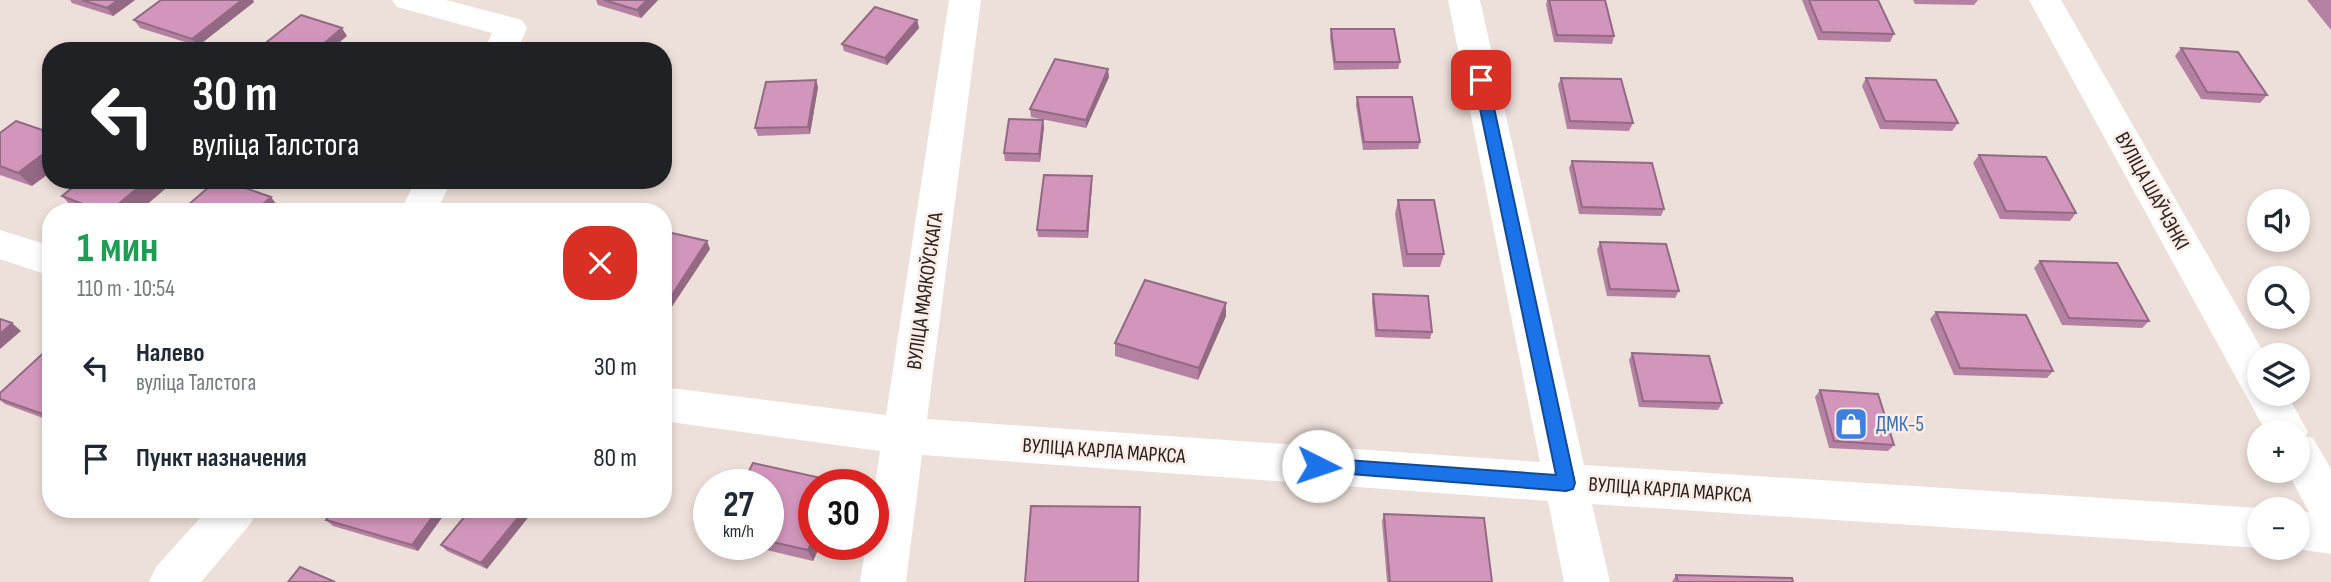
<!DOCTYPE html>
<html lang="ru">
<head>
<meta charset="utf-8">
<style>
  :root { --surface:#fff; --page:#f2f2f3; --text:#1f2937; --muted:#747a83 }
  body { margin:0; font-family:"Sofia Sans Condensed",sans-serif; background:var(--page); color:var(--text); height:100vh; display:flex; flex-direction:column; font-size:26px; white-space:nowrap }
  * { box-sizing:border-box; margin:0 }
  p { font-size:23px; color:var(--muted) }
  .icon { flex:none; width:38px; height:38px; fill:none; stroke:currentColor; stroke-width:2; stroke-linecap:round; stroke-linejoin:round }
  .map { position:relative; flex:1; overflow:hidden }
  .side { position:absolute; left:42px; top:203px; width:630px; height:315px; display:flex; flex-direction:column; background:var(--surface); border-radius:28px; box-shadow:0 4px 10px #0003 }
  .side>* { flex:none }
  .top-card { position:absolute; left:42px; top:42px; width:630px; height:147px; border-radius:28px; box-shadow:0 4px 10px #0003; background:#202124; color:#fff; overflow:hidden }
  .fabs { position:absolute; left:2247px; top:189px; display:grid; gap:14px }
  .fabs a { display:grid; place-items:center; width:63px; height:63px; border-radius:50%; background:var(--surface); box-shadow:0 4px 10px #0003; font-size:35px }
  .speed { position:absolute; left:693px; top:469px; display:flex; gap:14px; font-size:35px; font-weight:700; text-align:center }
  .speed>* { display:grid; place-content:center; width:91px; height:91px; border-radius:50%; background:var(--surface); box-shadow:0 4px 10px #0003; line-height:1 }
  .speed small { font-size:18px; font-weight:400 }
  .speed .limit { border:10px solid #d22; background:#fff; color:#111 }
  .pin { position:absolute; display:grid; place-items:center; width:60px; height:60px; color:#fff; margin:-30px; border-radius:14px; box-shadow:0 4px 10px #0006 }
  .me { position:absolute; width:77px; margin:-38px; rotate:94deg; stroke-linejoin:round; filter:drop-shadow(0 0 5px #0008) }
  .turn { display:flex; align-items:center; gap:24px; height:147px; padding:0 35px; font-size:32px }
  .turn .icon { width:91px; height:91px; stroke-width:2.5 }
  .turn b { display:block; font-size:49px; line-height:60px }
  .round { display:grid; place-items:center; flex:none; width:74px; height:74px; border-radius:28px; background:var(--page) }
  .head { display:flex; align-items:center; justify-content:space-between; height:119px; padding:0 35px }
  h1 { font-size:42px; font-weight:700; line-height:52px; color:#1e9e55 }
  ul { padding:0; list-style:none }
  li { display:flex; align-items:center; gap:21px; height:91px; padding:0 35px }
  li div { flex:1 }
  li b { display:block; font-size:26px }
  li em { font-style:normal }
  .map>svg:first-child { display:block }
</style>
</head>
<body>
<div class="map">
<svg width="2331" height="582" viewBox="0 0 2331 582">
  <rect width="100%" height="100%" fill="#eddfd9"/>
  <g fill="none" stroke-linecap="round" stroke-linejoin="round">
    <path fill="#fff" fill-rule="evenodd" d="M 392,0 L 446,0 L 522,20 L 527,28 L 517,51 L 484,51 L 492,33 L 397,7 Z
      M 949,0 L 981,0 L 927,419 L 1540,462 L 1448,0 L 1480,0 L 1584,465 L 2259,508 L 2262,509 L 2259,509 L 2260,548 L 1592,504 L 1610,582 L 1564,582 L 1548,501 L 922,455 L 906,582 L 860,582 L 866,544 L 873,544 L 873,497 L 880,451 L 663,421 L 663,387 L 886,415 Z
      M 2029,0 L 2061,0 L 2265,355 L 2259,355 L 2259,394 L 2287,394 L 2308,432 L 2306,436 L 2313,438 L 2331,469 L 2331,554 L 2289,548 L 2298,548 L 2298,511 L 2309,512 L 2287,471 L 2298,471 L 2298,432 L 2266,432 Z
      M 416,180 L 452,180 L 436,212 L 400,212 Z
      M 0,230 L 51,246 L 51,276 L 0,259 Z
      M 208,509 L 258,509 L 251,523 L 201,582 L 149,582 L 156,567 Z"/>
  </g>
  <path fill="#b581a2" d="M 70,0 L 135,0 L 113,16 L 72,3 Z
    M 596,0 L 658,0 L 641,18 L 598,5 Z
    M 1547,0 L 1605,0 L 1614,36 L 1612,44 L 1554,42 L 1546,5 Z
    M 1802,0 L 1878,0 L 1894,34 L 1890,42 L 1818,40 Z
    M 1913,0 L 1978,0 L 1974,5 L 1915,4 Z
    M 2307,0 L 2331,0 L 2331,30 Z
    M 254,2 L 198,46 L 140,28 L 134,20 Z
    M 917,20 L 919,28 L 887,65 L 844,51 L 842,44 Z
    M 1331,29 L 1400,62 L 1398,69 L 1334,70 L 1330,37 Z
    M 2181,48 L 2267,95 L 2260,103 L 2201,99 L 2175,56 Z
    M 1109,77 L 1086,128 L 1031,117 L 1030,109 Z
    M 1561,78 L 1633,123 L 1629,131 L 1567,129 L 1558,85 Z
    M 1866,78 L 1958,123 L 1952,131 L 1880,129 L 1862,86 Z
    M 818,87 L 810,134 L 758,136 L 755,128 Z
    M 1357,97 L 1420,142 L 1418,149 L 1363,150 L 1356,105 Z
    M 1044,127 L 1040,162 L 1005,161 L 1004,153 Z
    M 0,133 L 32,186 L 0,175 Z
    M 1979,155 L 2076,213 L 2070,221 L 2000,219 L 1973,163 Z
    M 1572,161 L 1664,209 L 1661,216 L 1579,214 L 1569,168 Z
    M 1092,176 L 1092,183 L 1088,238 L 1038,237 L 1037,230 Z
    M 172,183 L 138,212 L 81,212 L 75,210 L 62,196 Z
    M 1398,200 L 1444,254 L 1440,267 L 1403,267 L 1395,214 Z
    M 663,231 L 710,249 L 669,311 L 663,310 Z
    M 1600,242 L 1679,291 L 1675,298 L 1607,296 L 1597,250 Z
    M 2040,261 L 2149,321 L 2142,328 L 2062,325 L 2034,268 Z
    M 1373,294 L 1432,332 L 1430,339 L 1375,337 L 1372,301 Z
    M 1226,303 L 1226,316 L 1198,380 L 1115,356 L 1115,343 Z
    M 1936,312 L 2053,371 L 2047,378 L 1954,375 L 1930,319 Z
    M 51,346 L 51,421 L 5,404 L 0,400 L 0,393 Z
    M 1632,353 L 1722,403 L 1718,410 L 1639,407 L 1629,360 Z
    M 1820,390 L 1894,445 L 1888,451 L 1829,448 L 1815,397 Z
    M 839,482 L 840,485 L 814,485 L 814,544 L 821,544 L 813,561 L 741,544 L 768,544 L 768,485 Z
    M 335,509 L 448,509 L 418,551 L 333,526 L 326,520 Z
    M 471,509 L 487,569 L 447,551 L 441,545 Z
    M 1384,514 L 1492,582 L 1387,582 L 1382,521 Z
    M 1676,575 L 1793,582 L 1672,582 Z"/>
  <path fill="#936984" d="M 118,0 L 135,0 L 113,16 L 107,8 Z
    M 242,0 L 253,0 L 254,2 L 198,46 L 192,39 Z
    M 647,0 L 658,0 L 641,18 L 637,10 Z
    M 917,20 L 919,28 L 887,65 L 885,58 Z
    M 342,28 L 347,36 L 329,51 L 315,51 Z
    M 1108,69 L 1109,77 L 1086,128 L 1086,120 Z
    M 816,80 L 818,87 L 810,134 L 808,127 Z
    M 1043,120 L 1044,127 L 1040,162 L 1039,154 Z
    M 51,148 L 51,172 L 32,186 L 18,173 Z
    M 1092,176 L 1092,183 L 1088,238 L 1087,231 Z
    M 147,180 L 169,180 L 172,183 L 138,212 L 109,212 Z
    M 271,197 L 277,205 L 269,212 L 254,212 Z
    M 707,241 L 710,249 L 669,311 L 666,304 Z
    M 1226,303 L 1226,316 L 1198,380 L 1199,368 Z
    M 12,323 L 21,331 L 0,349 L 0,334 Z
    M 438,509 L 448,509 L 418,551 L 412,545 Z
    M 525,509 L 535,509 L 487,569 L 481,563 Z
    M 814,536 L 814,544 L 821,544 L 813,561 L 808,550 Z"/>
  <path fill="#d296bc" stroke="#936984" stroke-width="2" d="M 82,0 L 118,0 L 107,8 Z
    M 161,0 L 242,0 L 192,39 L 134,20 Z
    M 604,0 L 647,0 L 637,10 Z
    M 1549,0 L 1605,0 L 1614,36 L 1557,35 Z
    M 1809,0 L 1878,0 L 1894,34 L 1822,32 Z
    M 875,7 L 917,20 L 885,58 L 842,44 Z
    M 301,15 L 342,28 L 315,51 L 261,51 L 258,49 Z
    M 1331,29 L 1394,29 L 1400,62 L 1335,62 Z
    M 421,45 L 419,51 L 368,51 L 368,49 Z
    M 2181,48 L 2238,52 L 2267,95 L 2207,92 Z
    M 1055,59 L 1108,69 L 1086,120 L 1030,109 Z
    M 1561,78 L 1621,79 L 1633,123 L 1570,121 Z
    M 1866,78 L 1936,80 L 1958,123 L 1885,121 Z
    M 816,80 L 808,127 L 755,128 L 766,82 Z
    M 1357,97 L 1412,97 L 1420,142 L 1364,142 Z
    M 1009,119 L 1043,120 L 1039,154 L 1004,153 Z
    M 16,121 L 51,133 L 51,148 L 18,173 L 0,166 L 0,133 Z
    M 1979,155 L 2046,157 L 2076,213 L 2006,211 Z
    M 1572,161 L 1652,163 L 1664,209 L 1582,207 Z
    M 1044,175 L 1092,176 L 1087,231 L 1037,230 Z
    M 82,180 L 147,180 L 109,212 L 103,212 L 62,196 Z
    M 217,180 L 222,180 L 271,197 L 254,212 L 180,212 Z
    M 1398,200 L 1434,200 L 1444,254 L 1407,254 Z
    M 663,231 L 707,241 L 666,304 L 663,303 Z
    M 1600,242 L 1666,244 L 1679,291 L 1610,289 Z
    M 2040,261 L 2117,263 L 2149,321 L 2069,318 Z
    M 1145,280 L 1226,303 L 1199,368 L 1115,343 Z
    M 1373,294 L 1428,296 L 1432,332 L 1377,330 Z
    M 1936,312 L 2026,315 L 2053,371 L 1960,368 Z
    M 0,319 L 12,323 L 0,334 Z
    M 51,346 L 51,417 L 0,399 L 0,393 Z
    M 1632,353 L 1709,356 L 1722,403 L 1643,401 Z
    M 1820,390 L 1878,394 L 1894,445 L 1834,441 Z
    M 753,463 L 839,482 L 838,485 L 814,485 L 814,536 L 808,550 L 768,541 L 768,485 L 742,485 Z
    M 1031,506 L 1140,507 L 1138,582 L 1025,582 Z
    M 335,509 L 438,509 L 412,545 L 326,520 Z
    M 471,509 L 525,509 L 481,563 L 441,545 Z
    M 1384,514 L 1484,518 L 1492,582 L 1390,582 Z
    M 300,567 L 335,582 L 288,582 Z
    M 1676,575 L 1792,578 L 1793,582 L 1678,582 Z"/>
  <path fill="#1a73e8" stroke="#114b97" stroke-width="2" d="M 1481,76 L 1488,80 L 1575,483 L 1573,489 L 1566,491 L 1312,471 L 1309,466 L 1312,460 L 1318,458 L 1556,475 L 1474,80 Z"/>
  <defs>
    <symbol id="shop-square" viewBox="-11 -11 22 22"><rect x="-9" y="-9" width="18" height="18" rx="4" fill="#3f7fe0" stroke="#fbece6"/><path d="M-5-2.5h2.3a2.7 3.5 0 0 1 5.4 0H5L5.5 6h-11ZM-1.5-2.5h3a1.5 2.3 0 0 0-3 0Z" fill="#fff"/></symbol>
  </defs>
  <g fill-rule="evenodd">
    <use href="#shop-square" x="1832" y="405" width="38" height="38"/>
  </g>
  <g text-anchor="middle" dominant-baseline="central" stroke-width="5" stroke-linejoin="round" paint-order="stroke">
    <g font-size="21" fill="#26211f" stroke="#fbece6">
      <text transform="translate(2152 191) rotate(61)">ВУЛІЦА ШАЎЧЭНКІ</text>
      <text transform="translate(925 291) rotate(-82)">ВУЛІЦА МАЯКОЎСКАГА</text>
      <text transform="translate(1104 451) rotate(4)">ВУЛІЦА КАРЛА МАРКСА</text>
      <text transform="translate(1670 490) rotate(4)">ВУЛІЦА КАРЛА МАРКСА</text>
    </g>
    <g font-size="21" fill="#366cbe" stroke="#fbece6" text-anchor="start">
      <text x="1876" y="424">ДМК-5</text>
    </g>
  </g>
</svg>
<div class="fabs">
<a><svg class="icon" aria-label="sound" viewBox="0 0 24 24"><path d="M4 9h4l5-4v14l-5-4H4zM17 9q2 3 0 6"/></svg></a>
<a><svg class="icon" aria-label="search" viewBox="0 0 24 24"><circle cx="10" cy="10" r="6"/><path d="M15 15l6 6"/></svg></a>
<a><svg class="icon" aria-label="layers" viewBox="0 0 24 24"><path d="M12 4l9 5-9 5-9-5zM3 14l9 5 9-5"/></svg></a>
<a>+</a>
<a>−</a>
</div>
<div class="speed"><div>27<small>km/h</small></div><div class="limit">30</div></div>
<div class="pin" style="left:1481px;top:80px;background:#d93025"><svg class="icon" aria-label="arrive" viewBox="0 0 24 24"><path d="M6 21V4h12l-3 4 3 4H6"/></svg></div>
<svg class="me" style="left:1318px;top:466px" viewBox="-20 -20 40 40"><circle r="19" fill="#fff"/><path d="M0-13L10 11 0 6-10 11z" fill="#1a73e8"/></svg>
<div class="top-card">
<div class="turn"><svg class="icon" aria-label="left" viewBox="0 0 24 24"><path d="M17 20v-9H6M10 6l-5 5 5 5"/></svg><div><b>30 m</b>вуліца Талстога</div></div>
</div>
<section class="side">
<div class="head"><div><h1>1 мин</h1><p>110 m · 10:54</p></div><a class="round" style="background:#d93025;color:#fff"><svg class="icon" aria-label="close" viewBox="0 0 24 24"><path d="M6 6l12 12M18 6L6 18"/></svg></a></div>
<ul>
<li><svg class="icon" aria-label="left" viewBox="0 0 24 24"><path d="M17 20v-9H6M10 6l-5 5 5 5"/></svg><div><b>Налево</b><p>вуліца Талстога</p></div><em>30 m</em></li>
<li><svg class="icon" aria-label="arrive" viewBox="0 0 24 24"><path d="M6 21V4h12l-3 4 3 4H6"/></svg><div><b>Пункт назначения</b></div><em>80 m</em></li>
</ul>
</section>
</div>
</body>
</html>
